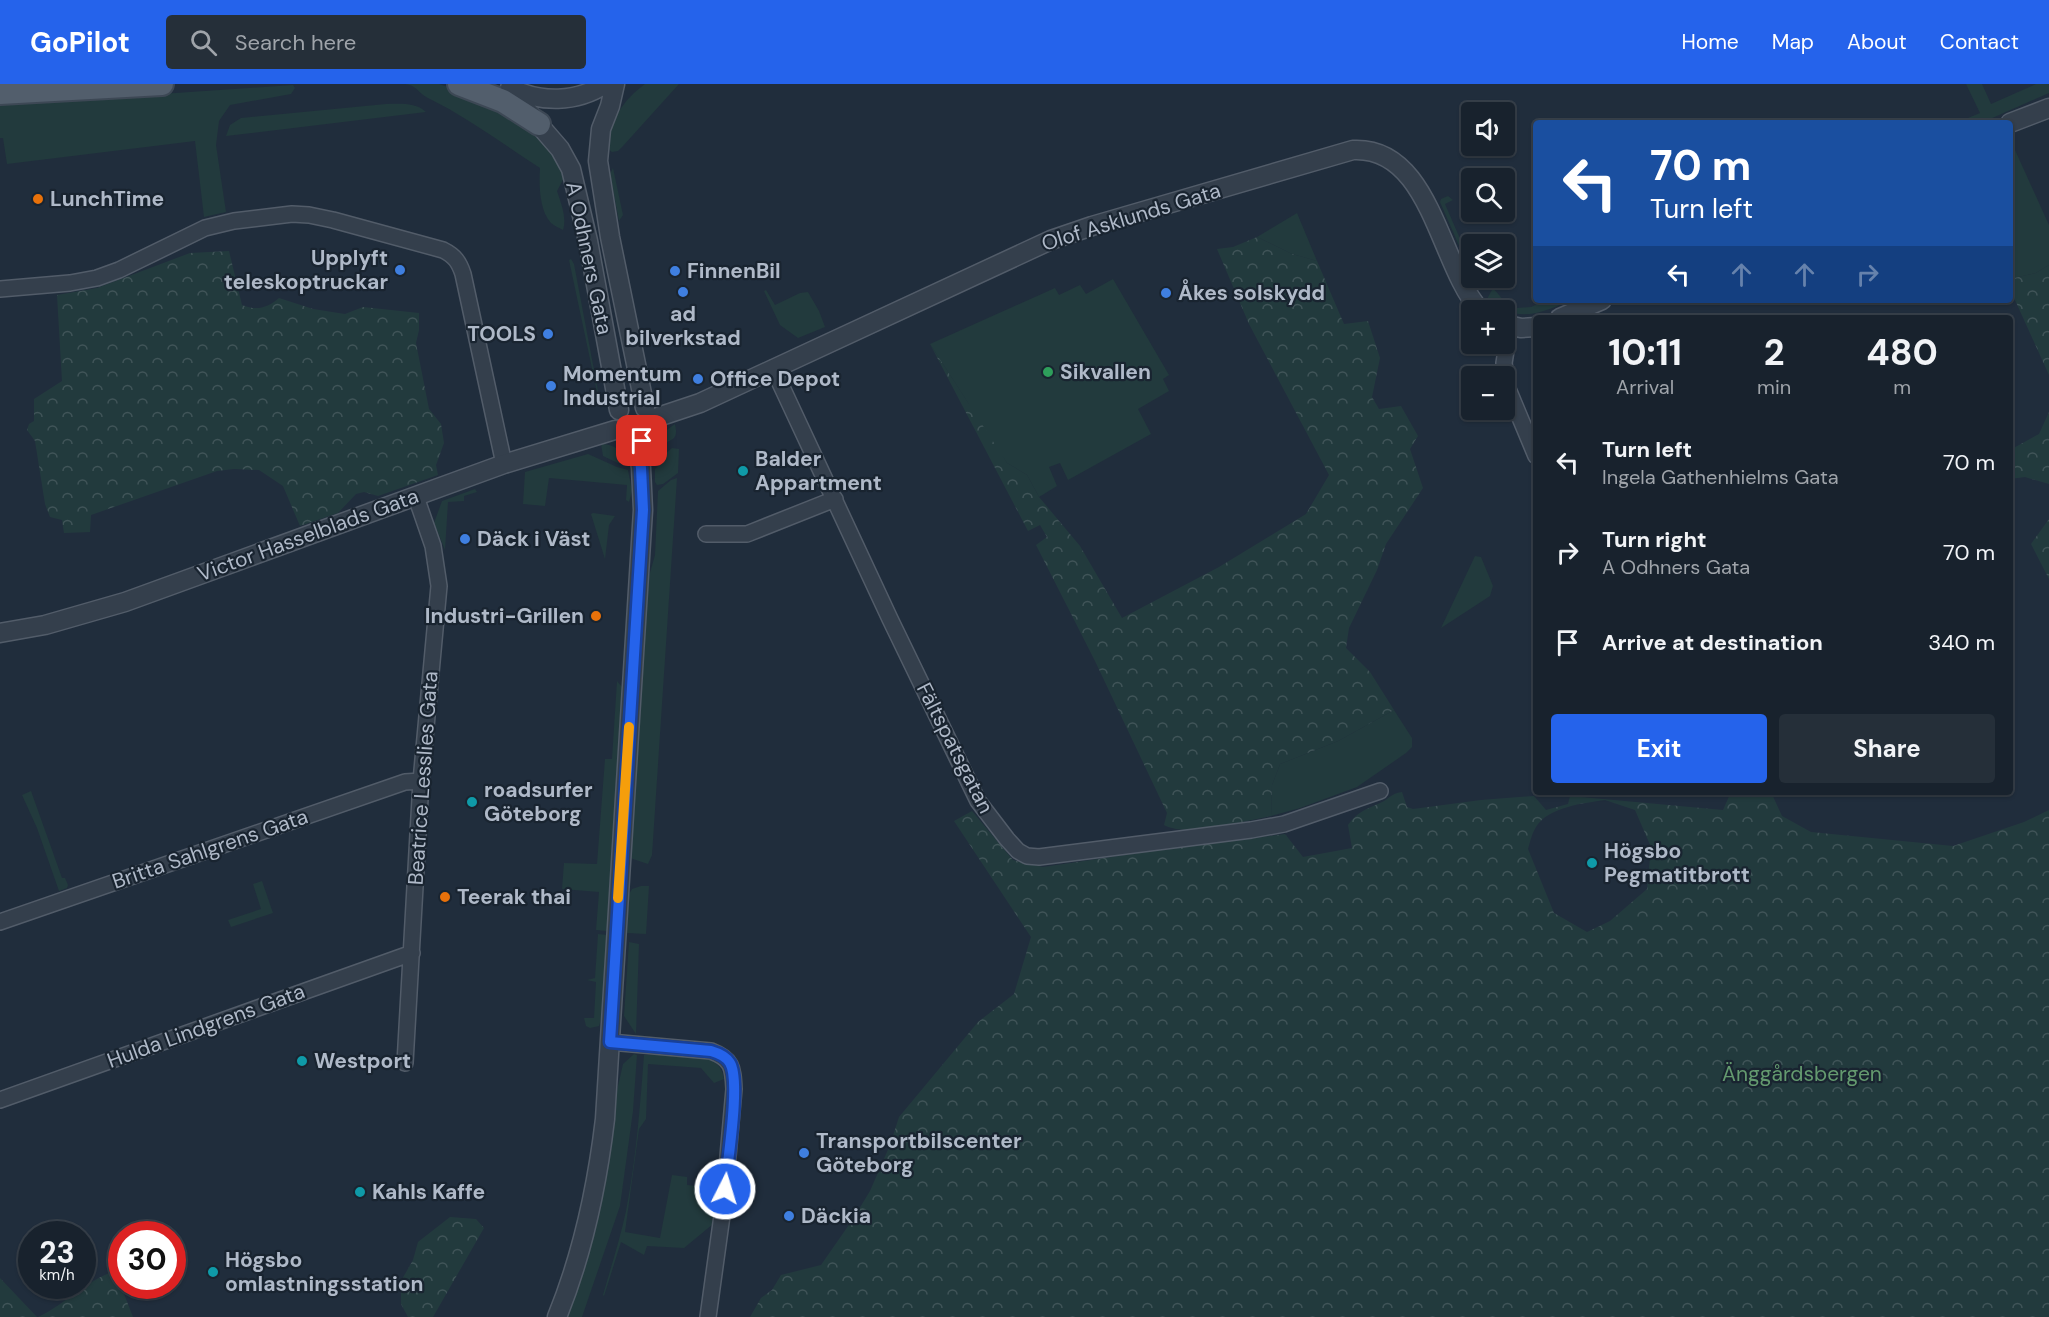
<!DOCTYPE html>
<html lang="en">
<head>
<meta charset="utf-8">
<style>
  :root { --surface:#18222d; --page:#252f39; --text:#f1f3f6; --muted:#9fa4aa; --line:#363f49; --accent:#2563eb }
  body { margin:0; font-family:"DM Sans",sans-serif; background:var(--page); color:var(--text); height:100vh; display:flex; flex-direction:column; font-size:22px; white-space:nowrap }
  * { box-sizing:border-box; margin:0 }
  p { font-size:20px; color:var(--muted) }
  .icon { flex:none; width:33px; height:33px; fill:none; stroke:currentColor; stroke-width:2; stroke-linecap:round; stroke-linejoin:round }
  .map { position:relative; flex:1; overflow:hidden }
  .sheet { position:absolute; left:1533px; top:231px; width:480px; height:480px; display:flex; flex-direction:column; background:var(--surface); border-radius:6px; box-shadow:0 2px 4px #0004,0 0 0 2px var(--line) }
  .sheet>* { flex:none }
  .guide { position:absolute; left:1533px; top:36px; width:480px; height:183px; border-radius:6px; box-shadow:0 2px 4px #0004,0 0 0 2px var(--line); background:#1a4fa0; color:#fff; overflow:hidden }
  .buttons { position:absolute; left:1461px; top:18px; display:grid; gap:12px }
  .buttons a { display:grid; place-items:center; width:54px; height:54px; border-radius:6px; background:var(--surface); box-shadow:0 2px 4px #0004,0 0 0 2px var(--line); font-size:30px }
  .speed { position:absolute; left:18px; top:1137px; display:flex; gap:12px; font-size:30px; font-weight:700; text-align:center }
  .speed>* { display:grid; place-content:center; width:78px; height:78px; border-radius:50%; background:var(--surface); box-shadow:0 2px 4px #0004,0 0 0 2px var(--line); line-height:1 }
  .speed small { font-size:15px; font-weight:400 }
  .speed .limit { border:9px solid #d22; background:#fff; color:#111 }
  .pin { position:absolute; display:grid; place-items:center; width:51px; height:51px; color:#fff; margin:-26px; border-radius:12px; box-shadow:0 3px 9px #0006 }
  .me { position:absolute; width:66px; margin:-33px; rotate:5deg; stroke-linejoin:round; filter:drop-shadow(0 0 4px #0008) }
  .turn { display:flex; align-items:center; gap:21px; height:126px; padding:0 18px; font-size:27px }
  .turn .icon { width:78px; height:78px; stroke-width:2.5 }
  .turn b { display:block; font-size:42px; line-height:51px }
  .lanes { display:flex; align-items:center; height:57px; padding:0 18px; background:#0003; justify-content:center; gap:30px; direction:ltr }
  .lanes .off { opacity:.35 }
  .eta { display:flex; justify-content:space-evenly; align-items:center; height:102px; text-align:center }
  .eta b { font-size:36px; font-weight:700; line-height:42px }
  .action { display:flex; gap:12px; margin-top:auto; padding:12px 18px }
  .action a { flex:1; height:69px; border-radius:6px; background:var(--accent); color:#fff; font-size:24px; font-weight:700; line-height:69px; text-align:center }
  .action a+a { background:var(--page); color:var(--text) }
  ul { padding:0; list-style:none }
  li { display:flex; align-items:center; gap:18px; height:90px; padding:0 18px }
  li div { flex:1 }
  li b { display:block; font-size:22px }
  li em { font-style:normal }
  header { display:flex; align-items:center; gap:36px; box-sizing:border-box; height:84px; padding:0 30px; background:var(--accent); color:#fff }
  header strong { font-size:28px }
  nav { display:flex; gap:33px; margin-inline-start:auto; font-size:21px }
  .search { width:420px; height:54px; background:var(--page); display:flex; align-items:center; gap:15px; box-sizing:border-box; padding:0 21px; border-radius:6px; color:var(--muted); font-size:22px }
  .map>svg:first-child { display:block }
</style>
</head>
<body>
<header>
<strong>GoPilot</strong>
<div class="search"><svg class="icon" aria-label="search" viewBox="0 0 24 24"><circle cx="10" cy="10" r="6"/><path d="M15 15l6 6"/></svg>Search here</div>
<nav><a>Home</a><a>Map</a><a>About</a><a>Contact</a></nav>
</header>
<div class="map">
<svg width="2049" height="1233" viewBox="0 0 2049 1233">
  <defs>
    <pattern id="forest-crowns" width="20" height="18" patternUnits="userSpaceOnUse" patternTransform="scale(1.5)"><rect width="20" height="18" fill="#223a3d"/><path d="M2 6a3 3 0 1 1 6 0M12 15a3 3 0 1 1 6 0" fill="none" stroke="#405458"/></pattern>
  </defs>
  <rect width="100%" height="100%" fill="#202d3c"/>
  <path fill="#223a3d" d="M 405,0 L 439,0 L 481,14 L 543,53 L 566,90 L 557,107 C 561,119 567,134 563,146 C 560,144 554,142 551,139 C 539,126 539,100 540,84 C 503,60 467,33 428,14 C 418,9 418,2 405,0 Z
    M 645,0 L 679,0 L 623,62 L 618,67 L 612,68 L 606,63 C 610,36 624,15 645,0 Z
    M 1966,0 L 1982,0 L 1991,20 L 2036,0 L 2049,0 L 2049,9 L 1981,39 L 1956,39 L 1980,29 Z
    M 293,1 L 295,4 L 291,10 L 230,21 L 219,37 L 216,61 L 226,128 L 204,133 L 195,57 L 7,80 L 3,54 L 0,54 L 0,21 Z
    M 386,20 C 400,20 415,18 426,28 L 226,52 L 230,41 L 241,34 Z
    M 2010,55 L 2049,141 L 2049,181 L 2036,189 L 2014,194 L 2010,200 Z
    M 613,84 L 623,131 L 619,137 L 610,90 Z
    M 1448,112 L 1453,116 L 1445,120 L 1471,180 L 1471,189 L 1440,118 L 1441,115 Z
    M 1297,129 L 1317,177 L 1292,170 L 1257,153 Z
    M 571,175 L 574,180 L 598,307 L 597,308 L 569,176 Z
    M 1113,195 L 1169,291 L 1163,295 L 1169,307 L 1138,325 L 1151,350 L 1068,396 L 1060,379 L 1049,383 L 1057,402 L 1039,413 L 1027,391 L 1007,379 L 1002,372 L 996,374 L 968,319 L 930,260 L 1055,204 L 1059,211 L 1080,201 L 1086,210 Z
    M 1493,204 L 1505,218 L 1517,224 L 1531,223 L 1547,216 L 1571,216 C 1540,230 1516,240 1487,215 Z
    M 766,206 L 775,221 L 800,209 L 808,208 L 819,227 L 825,243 L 798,254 L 780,241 L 764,207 Z
    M 675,340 C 680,361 666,353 657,366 C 655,369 654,372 653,376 C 652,359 663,348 675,340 Z
    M 601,360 C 613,360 624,367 629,379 L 618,379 L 603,372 Z
    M 672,364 L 679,365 L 678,389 L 663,400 L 657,401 L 655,398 L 655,385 L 663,378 L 665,370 Z
    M 588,370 L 617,383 L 628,386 L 632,407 L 629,418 L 626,416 L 627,401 L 549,394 L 545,422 L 523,420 L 525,388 Z
    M 677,394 L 652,771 L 648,780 L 630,774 L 648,496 L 655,471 L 658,407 L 671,396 Z
    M 475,405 L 477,408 L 464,412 L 464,417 L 448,418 L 445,466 L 434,439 L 442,417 Z
    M 593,429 L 615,432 L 609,441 L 605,475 L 591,430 Z
    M 1475,472 L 1481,473 L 1493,502 L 1490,512 L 1441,544 Z
    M 617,597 L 622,603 L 623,614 L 607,847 L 596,846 L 599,808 L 562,805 L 564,779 L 597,780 L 605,675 L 612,675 Z
    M 1394,626 L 1412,654 L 1412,663 L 1406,669 L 1357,703 L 1300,724 L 1271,732 L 1272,701 L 1280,680 L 1338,657 Z
    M 31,707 L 62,794 L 65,794 L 68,801 L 67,804 L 59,807 L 37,744 L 22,711 Z
    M 262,797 L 273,829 L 231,843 L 228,836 L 261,825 L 253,800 Z
    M 641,802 L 649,802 L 646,850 L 627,849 L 628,812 L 632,805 Z
    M 598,850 L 608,851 L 602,932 L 599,942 L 590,944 L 586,942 L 584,934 L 594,934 L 596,898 L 587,896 L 595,894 Z
    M 629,858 L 639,860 L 636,950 L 624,932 Z
    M 634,970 L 637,971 L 633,1027 L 620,1122 L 582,1233 L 565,1233 L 623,980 Z
    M 644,971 C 660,971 704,968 715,979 C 721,983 723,989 724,995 L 714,999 L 701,984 L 648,980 L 646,1035 L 639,1045 L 625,1148 L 660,1154 L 672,1091 L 687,1093 L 687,1101 L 716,1104 L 713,1140 L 684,1164 L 647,1162 L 644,1171 L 621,1158 L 604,1212 L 603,1211 C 611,1183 620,1155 626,1127 C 636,1076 640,1023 644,971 Z"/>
  <path fill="url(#forest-crowns)" fill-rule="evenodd" d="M 1257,153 L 1292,170 L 1317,177 L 1344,240 L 1368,237 L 1380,274 L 1372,313 L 1379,325 L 1401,322 L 1418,352 L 1410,365 L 1423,404 L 1386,460 L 1377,486 L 1349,544 L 1346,564 L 1370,588 L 1394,626 L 1338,657 L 1280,680 L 1272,701 L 1271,732 C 1243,737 1188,754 1164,741 L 1167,729 L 1095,577 L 1036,461 L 1047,453 L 1040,441 L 1028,447 L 930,260 L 1007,379 L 1027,391 L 1039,413 L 1080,462 L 1122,534 L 1219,483 L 1306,430 L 1329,391 L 1249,240 L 1217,165 L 1233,163 Z
    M 229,167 L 242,221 C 256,227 268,224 279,214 L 313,225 L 345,230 L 363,223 L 419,229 L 419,246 L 416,259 L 429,325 L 441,340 L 444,359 L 436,381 L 438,391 L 378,412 L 364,408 L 356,410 L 338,429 L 300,442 L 283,402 L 259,386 L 234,385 L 217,387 L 91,431 L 90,448 L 64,449 L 62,436 L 50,433 L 45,420 L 35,357 L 27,346 L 29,340 L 34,337 L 34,315 L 62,297 L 57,211 L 97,204 L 190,169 Z
    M 2049,181 L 2049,291 L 2010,205 L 2010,200 L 2014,194 L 2036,189 Z
    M 2049,328 L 2049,400 L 2025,393 L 2010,395 L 2010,366 L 2039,350 Z
    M 2049,435 L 2049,495 L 2031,460 Z
    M 1402,708 L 1407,723 L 1413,725 L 1481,716 L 1534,712 L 1546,726 L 1568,720 L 1570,712 L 1723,726 L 1731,708 L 1771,708 L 1782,732 L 1811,748 L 1953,762 L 2024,738 L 2049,726 L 2049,1233 L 750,1233 L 761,1214 L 772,1206 L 781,1191 L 821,1181 L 853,1135 L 870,1107 L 890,1061 L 899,1033 L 978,938 L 1014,910 L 1031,853 L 954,737 L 972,727 L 1013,776 L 1043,783 L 1173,764 L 1285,750 L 1303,773 L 1352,764 L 1348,741 C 1357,728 1366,725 1380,719 C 1388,716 1391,709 1402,708 ZM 1605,716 L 1635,726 L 1651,763 L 1647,805 L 1610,837 L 1587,848 L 1554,829 L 1528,765 C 1530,758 1532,749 1536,743 C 1548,723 1584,719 1605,716 Z
    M 450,1133 L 476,1135 L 484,1144 L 433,1233 L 408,1233 L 401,1220 L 401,1197 L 413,1176 L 418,1158 Z
    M 115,1187 L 133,1233 L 38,1233 C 66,1220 85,1197 115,1187 Z
    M 0,1194 L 37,1233 L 0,1233 Z"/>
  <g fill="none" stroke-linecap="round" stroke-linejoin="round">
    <defs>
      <path id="minor" d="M 0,205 L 70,199 L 97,194 L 119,186 L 205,144 L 234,137 L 292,130 L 309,131 L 333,136 L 443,166 C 455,172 459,178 463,190 L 504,380
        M 1510,242 L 1504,279 L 1508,305 L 1536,372
        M 773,284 L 890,535 L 978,717 L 1007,755 L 1018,767 L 1027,772 L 1039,773 L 1251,746 L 1284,740 L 1380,707
        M 706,450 L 747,450 L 835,415
        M 0,838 L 405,698 L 421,697
        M 610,958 L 711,967 C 732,975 733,983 734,1005 L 724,1117 L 708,1233
        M 405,979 L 421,697 L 439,502 L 433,462 L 416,413
        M 0,1016 L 412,869"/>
      <path id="tertiary" d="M 615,0 L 610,22 L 601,45 L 598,77 L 610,153 L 645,324
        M 510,4 C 541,19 576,19 605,0
        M 513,5 L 522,21 L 560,65 L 571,85 L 588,157 L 619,326
        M 2010,39 L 2049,24
        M 1560,234 L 1602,216
        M 1504,240 L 1521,244 L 1536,243
        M 652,335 L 700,319 L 1051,156 L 1092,142 L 1353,66 C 1431,62 1439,181 1480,226
        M 0,549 L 45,541 L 125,518 L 504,380 L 615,346
        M 557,1233 C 583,1169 597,1103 605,1035 L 643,426 L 641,384 L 637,358"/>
      <path id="primary" d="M 459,0 L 503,17 L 539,40
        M 0,9 L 162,0"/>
    </defs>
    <use href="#minor" stroke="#525c69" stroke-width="18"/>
    <use href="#tertiary" stroke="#525c69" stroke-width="21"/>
    <use href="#primary" stroke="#3d4855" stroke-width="26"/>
    <use href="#minor" stroke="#343f4c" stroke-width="15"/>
    <use href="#tertiary" stroke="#343f4c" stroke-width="18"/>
    <use href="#primary" stroke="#525e6c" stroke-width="22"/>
  </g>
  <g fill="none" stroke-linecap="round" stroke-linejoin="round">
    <defs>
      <path id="route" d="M 642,357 L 637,358 L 641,384 L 643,426 L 610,958 L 711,967 C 718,969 726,972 730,979 C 741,997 727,1080 725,1105"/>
    </defs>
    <use href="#route" stroke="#184099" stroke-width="15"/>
    <use href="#route" stroke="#2563eb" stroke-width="10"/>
    <path stroke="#f59e0b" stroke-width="10" d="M 618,814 L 629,643"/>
  </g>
  <g fill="#e8710a" stroke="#192430" stroke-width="2">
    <circle cx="38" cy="115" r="6"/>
    <circle cx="596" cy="532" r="6"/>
    <circle cx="445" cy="813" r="6"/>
  </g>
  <g fill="#3f7fe0" stroke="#192430" stroke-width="2">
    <circle cx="400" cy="186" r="6"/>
    <circle cx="675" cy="187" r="6"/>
    <circle cx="683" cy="208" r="6"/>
    <circle cx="1166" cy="209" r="6"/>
    <circle cx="548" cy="250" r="6"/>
    <circle cx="698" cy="295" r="6"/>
    <circle cx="551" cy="302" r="6"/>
    <circle cx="465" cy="455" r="6"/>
    <circle cx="804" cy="1069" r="6"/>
    <circle cx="789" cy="1132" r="6"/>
  </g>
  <circle fill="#2e9e5b" stroke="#192430" stroke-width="2" cx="1048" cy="288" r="6"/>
  <g fill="#0f9aa8" stroke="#192430" stroke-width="2">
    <circle cx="743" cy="387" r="6"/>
    <circle cx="472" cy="718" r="6"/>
    <circle cx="1592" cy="779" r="6"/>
    <circle cx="302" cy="977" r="6"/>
    <circle cx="360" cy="1108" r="6"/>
    <circle cx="213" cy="1188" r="6"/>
  </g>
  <g text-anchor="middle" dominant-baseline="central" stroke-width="4.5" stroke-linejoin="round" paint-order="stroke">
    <g font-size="21" font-weight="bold" fill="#afb9c8" stroke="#192430" text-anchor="start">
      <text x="50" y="115">LunchTime</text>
      <text x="388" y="174" text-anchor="end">Upplyft<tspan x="388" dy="24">teleskoptruckar</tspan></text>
      <text x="687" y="187">FinnenBil</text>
      <text x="1178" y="209">Åkes solskydd</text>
      <text x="683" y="230" text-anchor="middle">ad<tspan x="683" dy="24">bilverkstad</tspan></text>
      <text x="536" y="250" text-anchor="end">TOOLS</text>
      <text x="1060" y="288">Sikvallen</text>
      <text x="563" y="290">Momentum<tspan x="563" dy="24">Industrial</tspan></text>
      <text x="710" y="295">Office Depot</text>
      <text x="755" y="375">Balder<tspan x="755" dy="24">Appartment</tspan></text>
      <text x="477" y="455">Däck i Väst</text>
      <text x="584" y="532" text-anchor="end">Industri-Grillen</text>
      <text x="484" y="706">roadsurfer<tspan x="484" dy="24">Göteborg</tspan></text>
      <text x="1604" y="767">Högsbo<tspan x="1604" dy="24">Pegmatitbrott</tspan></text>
      <text x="457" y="813">Teerak thai</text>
      <text x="314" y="977">Westport</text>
      <text x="816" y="1057">Transportbilscenter<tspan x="816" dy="24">Göteborg</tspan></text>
      <text x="372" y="1108">Kahls Kaffe</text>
      <text x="801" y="1132">Däckia</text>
      <text x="225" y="1176">Högsbo<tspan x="225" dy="24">omlastningsstation</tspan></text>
    </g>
    <g font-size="21" fill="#afb9c8" stroke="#192430">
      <text transform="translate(1131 133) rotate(-17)">Olof Asklunds Gata</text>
      <text transform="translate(589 174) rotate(78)">A Odhners Gata</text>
      <text transform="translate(308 451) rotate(-20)">Victor Hasselblads Gata</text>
      <text transform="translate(955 664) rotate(63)">Fältspatsgatan</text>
      <text transform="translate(423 694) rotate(-86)">Beatrice Lesslies Gata</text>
      <text transform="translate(210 765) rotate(-19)">Britta Sahlgrens Gata</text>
      <text transform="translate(206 942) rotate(-20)">Hulda Lindgrens Gata</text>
    </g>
    <g font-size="21" fill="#649a6f" stroke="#192430">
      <text x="1802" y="990">Änggårdsbergen</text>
    </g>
  </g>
</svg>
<div class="buttons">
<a><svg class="icon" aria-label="sound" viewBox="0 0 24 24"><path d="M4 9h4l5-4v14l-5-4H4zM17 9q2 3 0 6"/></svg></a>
<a><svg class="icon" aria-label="search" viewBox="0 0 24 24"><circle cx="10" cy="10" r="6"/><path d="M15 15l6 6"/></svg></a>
<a><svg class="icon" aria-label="layers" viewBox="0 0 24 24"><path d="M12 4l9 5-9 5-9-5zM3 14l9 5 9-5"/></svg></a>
<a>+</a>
<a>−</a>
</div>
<div class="speed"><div>23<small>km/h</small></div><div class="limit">30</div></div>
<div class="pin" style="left:642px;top:357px;background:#d93025"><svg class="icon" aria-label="arrive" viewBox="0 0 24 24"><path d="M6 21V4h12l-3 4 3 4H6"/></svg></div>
<svg class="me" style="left:725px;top:1105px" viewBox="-20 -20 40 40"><circle r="17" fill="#2563eb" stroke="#fff" stroke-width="3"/><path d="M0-11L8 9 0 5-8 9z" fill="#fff"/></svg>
<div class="guide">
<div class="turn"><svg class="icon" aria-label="left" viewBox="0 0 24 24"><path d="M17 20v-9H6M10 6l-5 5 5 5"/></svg><div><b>70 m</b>Turn left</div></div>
<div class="lanes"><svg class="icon" aria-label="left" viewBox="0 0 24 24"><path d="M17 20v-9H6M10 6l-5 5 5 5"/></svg><svg class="icon off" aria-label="ahead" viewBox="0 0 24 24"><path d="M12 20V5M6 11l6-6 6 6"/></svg><svg class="icon off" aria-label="ahead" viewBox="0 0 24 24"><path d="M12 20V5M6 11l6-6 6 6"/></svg><svg class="icon off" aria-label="right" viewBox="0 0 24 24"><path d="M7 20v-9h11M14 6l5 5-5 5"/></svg></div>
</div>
<section class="sheet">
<div class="eta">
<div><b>10:11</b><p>Arrival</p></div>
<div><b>2</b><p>min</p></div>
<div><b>480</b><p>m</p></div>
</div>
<ul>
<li><svg class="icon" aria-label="left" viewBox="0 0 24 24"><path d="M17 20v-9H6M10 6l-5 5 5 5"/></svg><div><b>Turn left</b><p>Ingela Gathenhielms Gata</p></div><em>70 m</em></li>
<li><svg class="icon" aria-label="right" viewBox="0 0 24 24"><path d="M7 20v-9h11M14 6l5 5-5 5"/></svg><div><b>Turn right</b><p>A Odhners Gata</p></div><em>70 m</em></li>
<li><svg class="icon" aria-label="arrive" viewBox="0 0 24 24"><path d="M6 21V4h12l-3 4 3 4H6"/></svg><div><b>Arrive at destination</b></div><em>340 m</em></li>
</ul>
<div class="action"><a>Exit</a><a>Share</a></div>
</section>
</div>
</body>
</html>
